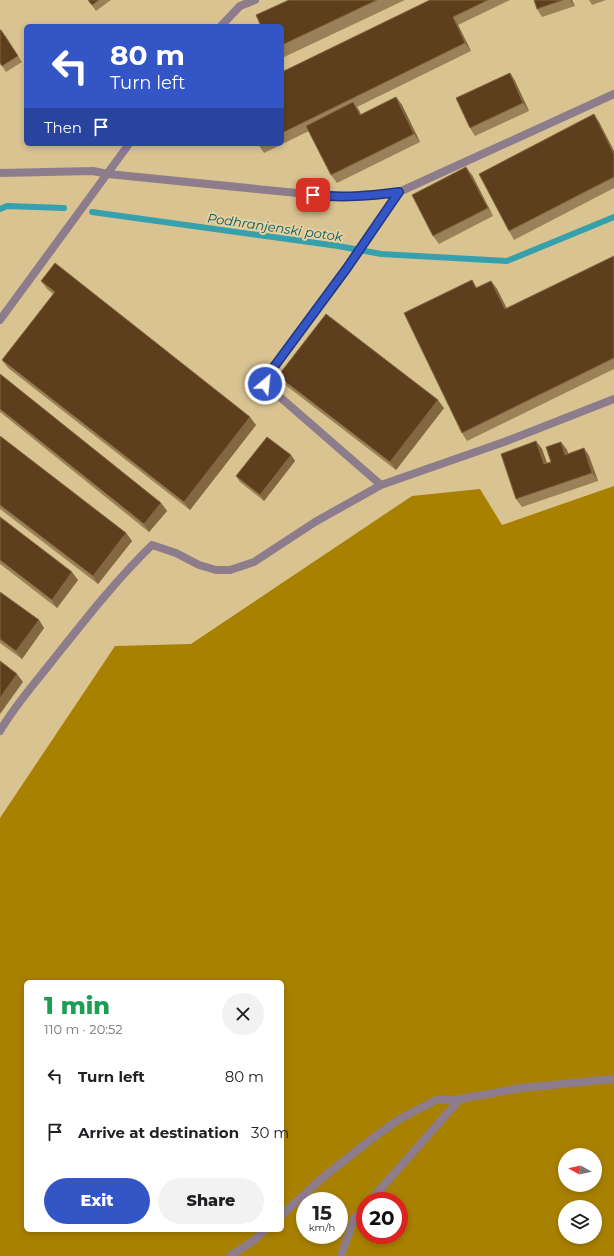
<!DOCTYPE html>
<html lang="en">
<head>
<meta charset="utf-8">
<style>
  :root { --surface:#fff; --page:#f2f2f2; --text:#202124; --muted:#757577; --accent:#3355c6 }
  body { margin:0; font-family:Montserrat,sans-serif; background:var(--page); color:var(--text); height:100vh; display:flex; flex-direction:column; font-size:15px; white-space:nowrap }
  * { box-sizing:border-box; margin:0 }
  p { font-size:13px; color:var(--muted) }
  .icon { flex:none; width:22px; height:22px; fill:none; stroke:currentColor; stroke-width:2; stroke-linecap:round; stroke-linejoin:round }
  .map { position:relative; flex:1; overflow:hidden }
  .side { position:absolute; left:24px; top:980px; width:260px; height:252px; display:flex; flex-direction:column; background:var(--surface); border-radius:6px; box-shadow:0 2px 6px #0003 }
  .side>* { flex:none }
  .banner { position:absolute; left:24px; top:24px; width:260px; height:122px; border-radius:6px; box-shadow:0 2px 6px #0003; background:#3355c6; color:#fff; overflow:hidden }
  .needle { width:26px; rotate:278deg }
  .fabs { position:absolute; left:558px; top:1148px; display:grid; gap:8px }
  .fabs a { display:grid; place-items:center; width:44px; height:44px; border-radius:50%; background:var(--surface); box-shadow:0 2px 6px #0003; font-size:20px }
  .speed { position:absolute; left:296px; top:1192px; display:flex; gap:8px; font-size:20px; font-weight:700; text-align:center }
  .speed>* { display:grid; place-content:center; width:52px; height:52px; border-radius:50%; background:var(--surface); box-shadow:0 2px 6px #0003; line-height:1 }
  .speed small { font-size:10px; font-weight:400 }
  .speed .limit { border:6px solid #d22; background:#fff; color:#111 }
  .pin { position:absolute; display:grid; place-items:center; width:34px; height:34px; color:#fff; margin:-17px; border-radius:8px; box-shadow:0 2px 6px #0006 }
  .me { position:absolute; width:44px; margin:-22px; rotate:28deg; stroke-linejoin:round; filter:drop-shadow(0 0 3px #0008) }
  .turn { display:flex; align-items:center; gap:14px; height:84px; padding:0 20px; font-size:18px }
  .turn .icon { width:52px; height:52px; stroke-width:2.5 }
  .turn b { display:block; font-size:28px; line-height:34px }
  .then { display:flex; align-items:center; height:38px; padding:0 20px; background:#0003; gap:8px; font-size:15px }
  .round { display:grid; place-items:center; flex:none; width:42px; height:42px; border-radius:21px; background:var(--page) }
  .summary { display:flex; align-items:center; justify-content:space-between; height:68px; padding:0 20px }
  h1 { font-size:24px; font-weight:800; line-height:30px; color:#1e9e55 }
  .cta { display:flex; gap:8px; margin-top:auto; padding:8px 20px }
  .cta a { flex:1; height:46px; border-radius:24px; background:var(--accent); color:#fff; font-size:16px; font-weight:800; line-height:46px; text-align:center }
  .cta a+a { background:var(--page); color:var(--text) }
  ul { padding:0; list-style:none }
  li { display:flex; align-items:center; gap:12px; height:56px; padding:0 20px }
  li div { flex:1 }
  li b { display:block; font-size:15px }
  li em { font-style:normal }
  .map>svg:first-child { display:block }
</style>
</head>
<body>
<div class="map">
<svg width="614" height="1256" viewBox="0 0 614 1256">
  <rect width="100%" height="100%" fill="#d9c391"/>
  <path fill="#a98100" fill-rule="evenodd" d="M 614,486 L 614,1256 L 0,1256 L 0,818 L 115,646 L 191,644 L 412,496 L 480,489 L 502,525 ZM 26,982 L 282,982 L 282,1230 L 26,1230 ZM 565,1155 L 595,1155 L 595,1185 L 565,1185 ZM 305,1201 L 339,1201 L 339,1235 L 305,1235 ZM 365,1201 L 399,1201 L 399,1235 L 365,1235 ZM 565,1207 L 595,1207 L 595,1237 L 565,1237 Z"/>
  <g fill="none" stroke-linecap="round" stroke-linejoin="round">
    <path stroke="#36a0ad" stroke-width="6" d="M 0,209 L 7,206 L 64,208
      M 92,212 L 338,246 L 381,254 L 507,261 L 614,217"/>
    <path stroke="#8d7c8c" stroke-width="8" d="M 221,26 L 240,6 L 255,0
      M 0,173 L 93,171 L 108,174 L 337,197 L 363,196 L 399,192 L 614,94
      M 399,192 L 347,268 L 265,379 L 265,384 L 381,485 L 504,442 L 614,399
      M 0,320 L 129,144
      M 0,731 C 15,705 35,683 53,660 C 84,621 116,580 152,545 L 176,553 L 199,565 L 216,570 L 230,570 L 254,562 L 315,522 L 381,485"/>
    <path stroke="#8d7c8c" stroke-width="8" d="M 370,1201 L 460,1099
      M 282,1215 L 321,1179 L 369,1141 L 398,1120 L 436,1100 L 460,1099 L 521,1088 L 614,1079
      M 230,1256 L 253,1241 L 265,1230
      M 341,1256 L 354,1219 L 365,1207"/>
  </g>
  <path fill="#9b8157" d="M 88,0 L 111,0 L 96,11 Z
    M 289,0 L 405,0 L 282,58 L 282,26 Z
    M 430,0 L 510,0 L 458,25 L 471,51 L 357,107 L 361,115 L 396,97 L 402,105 L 420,142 L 337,183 L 331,175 L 309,131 L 264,153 L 258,144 L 282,144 L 282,72 Z
    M 534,0 L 572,0 L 575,6 L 542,17 L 537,9 Z
    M 589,0 L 606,0 L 592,5 Z
    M 5,35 L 22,62 L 6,72 L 2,66 Z
    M 510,73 L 515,81 L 529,111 L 475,136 L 470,128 Z
    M 599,122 L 614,151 L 614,188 L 514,240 L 509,231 Z
    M 472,175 L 493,216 L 439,244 L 433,236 Z
    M 614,256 L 614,369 L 467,441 L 462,433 L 472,280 L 477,288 L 491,281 L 497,289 L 507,309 Z
    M 41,281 L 256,425 L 190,510 L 8,368 L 2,360 L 53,294 L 47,289 Z
    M 0,374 L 161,503 L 167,511 L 149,532 L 0,412 Z
    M 278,376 L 444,408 L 396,470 L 284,384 Z
    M 0,436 L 126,533 L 132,541 L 98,584 L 0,509 Z
    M 536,441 L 542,449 L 547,463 L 551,462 L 561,442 L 567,450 L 568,454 L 584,448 L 589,456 L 598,481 L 522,507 L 516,499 Z
    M 291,455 L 295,461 L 264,501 L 240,482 L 236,476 Z
    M 0,517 L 78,580 L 57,608 L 0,564 Z
    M 0,592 L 39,620 L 44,628 L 22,659 L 0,643 Z"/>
  <path fill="#826740" d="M 570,0 L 572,0 L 575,6 Z
    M 453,17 L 458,25 L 471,51 L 465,43 Z
    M 510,73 L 515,81 L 529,111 L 523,103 Z
    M 396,97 L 402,105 L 420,142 L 414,134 Z
    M 353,102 L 359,110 L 365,123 L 360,115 Z
    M 594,114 L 599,122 L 614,151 L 614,154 Z
    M 466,167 L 472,175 L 493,216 L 488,208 Z
    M 491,281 L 497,289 L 511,317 L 505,309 Z
    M 438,400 L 444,408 L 396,470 L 390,462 Z
    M 250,417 L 256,425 L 190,510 L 184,502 Z
    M 536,441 L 542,449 L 550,472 L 544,464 Z
    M 561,442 L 567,450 L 571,463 L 565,455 Z
    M 584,448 L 589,456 L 598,481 L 592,473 Z
    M 291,455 L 295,461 L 264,501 L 260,495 Z
    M 161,503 L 167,511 L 149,532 L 144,524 Z
    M 126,533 L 132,541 L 98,584 L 93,576 Z
    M 72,572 L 78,580 L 57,608 L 52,600 Z
    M 39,620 L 44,628 L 22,659 L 16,651 Z
    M 17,674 L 23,682 L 0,714 L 0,698 Z"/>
  <path fill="#5d3f1d" stroke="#826740" d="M 88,0 L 99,0 L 92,5 Z
    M 289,0 L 377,0 L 282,45 L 282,26 L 261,26 L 256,15 Z
    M 430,0 L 488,0 L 453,17 L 465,43 L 282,133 L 282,72 Z
    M 534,0 L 563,0 L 537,9 Z
    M 0,30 L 1,30 L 18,56 L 2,66 L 0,63 Z
    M 510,73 L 523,103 L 470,128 L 456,98 Z
    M 396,97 L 414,134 L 331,175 L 306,126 L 353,102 L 360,115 Z
    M 594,114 L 614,154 L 614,177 L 509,231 L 479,174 Z
    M 466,167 L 488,208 L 433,236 L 412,195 Z
    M 614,256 L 614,358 L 462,433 L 404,313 L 472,280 L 476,288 L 491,281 L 505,309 Z
    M 55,263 L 250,417 L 184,502 L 2,360 L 55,292 L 41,281 Z
    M 326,314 L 438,400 L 390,462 L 278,376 Z
    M 0,374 L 161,503 L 144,524 L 0,409 Z
    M 0,436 L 126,533 L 93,576 L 0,505 Z
    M 267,437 L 291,455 L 260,495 L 236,476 Z
    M 536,441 L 544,464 L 551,462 L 546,447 L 561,442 L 565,455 L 584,448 L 592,473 L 516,499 L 501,454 Z
    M 0,517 L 72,572 L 52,600 L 0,560 Z
    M 0,592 L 39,620 L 16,651 L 0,639 Z
    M 0,661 L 17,674 L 0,698 Z"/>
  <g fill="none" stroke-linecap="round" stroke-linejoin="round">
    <defs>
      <path id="route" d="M 265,384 L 265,379 L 347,268 L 399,192 C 369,196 344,198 313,195"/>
    </defs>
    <use href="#route" stroke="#213781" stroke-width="10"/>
    <use href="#route" stroke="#3355c6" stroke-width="7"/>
  </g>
  <g text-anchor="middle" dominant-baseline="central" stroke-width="4" stroke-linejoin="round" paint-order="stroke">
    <g font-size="13" font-style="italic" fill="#005e68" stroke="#e7d09e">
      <text transform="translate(275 227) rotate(8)">Podhranjenski potok</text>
    </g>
  </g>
</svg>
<div class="fabs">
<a><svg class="needle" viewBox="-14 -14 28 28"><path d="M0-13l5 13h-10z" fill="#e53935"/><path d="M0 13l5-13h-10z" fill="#757577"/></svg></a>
<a><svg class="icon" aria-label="layers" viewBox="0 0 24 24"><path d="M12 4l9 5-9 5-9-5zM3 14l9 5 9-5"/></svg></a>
</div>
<div class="speed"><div>15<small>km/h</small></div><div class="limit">20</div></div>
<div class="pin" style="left:313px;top:195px;background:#d93025"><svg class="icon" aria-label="arrive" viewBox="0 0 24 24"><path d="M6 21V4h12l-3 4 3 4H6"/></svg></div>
<svg class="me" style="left:265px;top:384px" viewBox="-20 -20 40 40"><circle r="17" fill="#3355c6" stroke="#fff" stroke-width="3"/><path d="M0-11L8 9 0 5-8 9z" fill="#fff"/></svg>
<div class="banner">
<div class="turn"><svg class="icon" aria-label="left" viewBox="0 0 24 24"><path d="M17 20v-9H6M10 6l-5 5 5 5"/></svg><div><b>80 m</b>Turn left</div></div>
<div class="then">Then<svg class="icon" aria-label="arrive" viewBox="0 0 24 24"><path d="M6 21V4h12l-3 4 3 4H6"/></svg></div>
</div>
<section class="side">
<div class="summary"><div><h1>1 min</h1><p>110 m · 20:52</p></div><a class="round"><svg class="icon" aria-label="close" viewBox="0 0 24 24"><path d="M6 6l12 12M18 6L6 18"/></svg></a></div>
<ul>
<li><svg class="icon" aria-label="left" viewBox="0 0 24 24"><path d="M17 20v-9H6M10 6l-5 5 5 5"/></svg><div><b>Turn left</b></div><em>80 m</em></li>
<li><svg class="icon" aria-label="arrive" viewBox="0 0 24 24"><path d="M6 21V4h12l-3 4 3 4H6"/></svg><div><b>Arrive at destination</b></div><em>30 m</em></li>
</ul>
<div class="cta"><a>Exit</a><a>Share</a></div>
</section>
</div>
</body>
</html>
